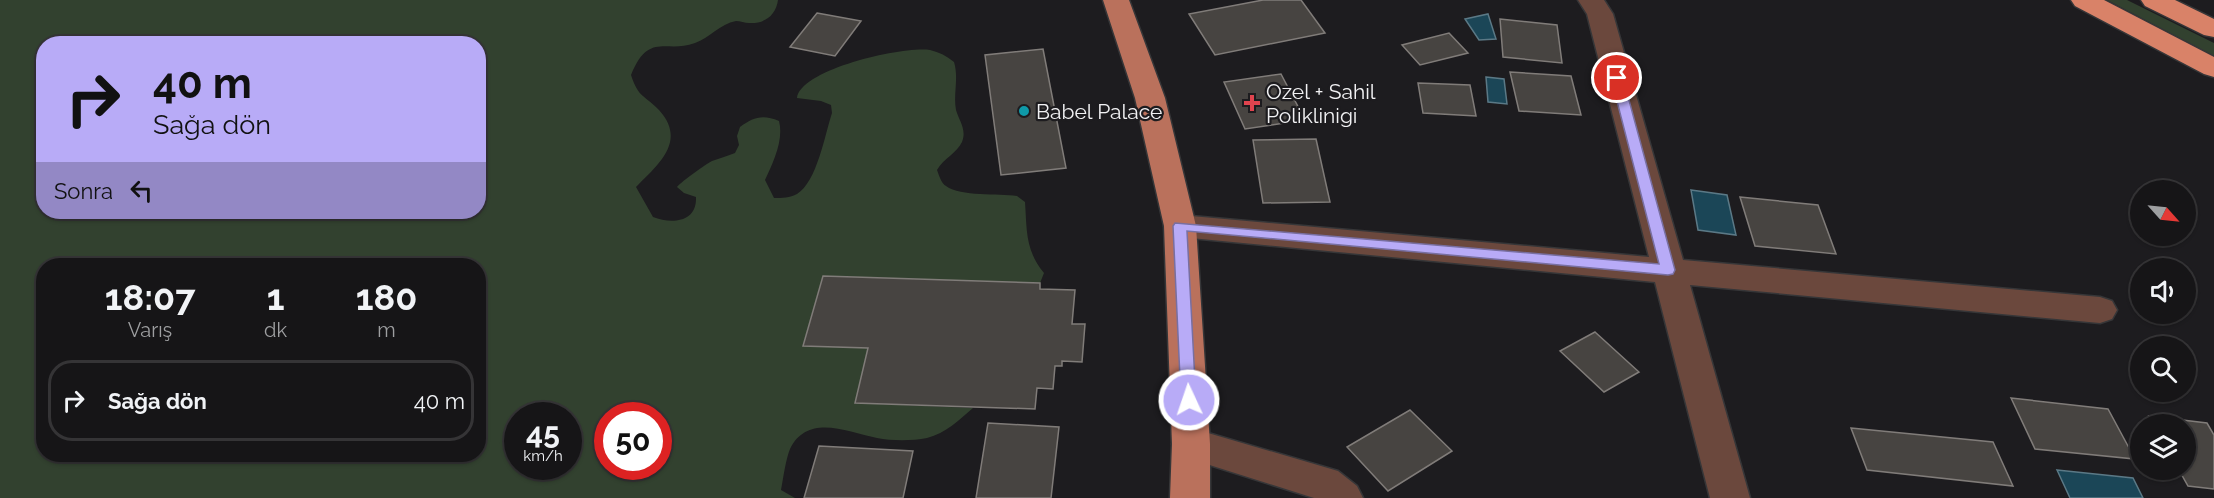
<!DOCTYPE html>
<html lang="tr">
<head>
<meta charset="utf-8">
<style>
  :root { --surface:#161517; --page:#232224; --text:#f1f3f6; --muted:#9e9fa1; --line:#353436 }
  body { margin:0; font-family:Raleway,sans-serif; background:var(--page); color:var(--text); height:100vh; display:flex; flex-direction:column; font-size:22px; white-space:nowrap }
  * { box-sizing:border-box; margin:0 }
  p { font-size:20px; color:var(--muted) }
  .icon { flex:none; width:33px; height:33px; fill:none; stroke:currentColor; stroke-width:2; stroke-linecap:round; stroke-linejoin:round }
  .map { position:relative; flex:1; overflow:hidden }
  .drawer { position:absolute; left:36px; top:258px; width:450px; height:204px; display:flex; flex-direction:column; background:var(--surface); border-radius:24px; box-shadow:0 2px 4px #0004,0 0 0 2px var(--line) }
  .drawer>* { flex:none }
  .guide { position:absolute; left:36px; top:36px; width:450px; height:183px; border-radius:24px; box-shadow:0 2px 4px #0004,0 0 0 2px var(--line); background:#b8abf7; color:#111; overflow:hidden }
  .needle { width:39px; rotate:117deg }
  .controls { position:absolute; left:2130px; top:180px; display:grid; gap:12px }
  .controls a { display:grid; place-items:center; width:66px; height:66px; border-radius:50%; background:var(--surface); box-shadow:0 2px 4px #0004,0 0 0 2px var(--line); font-size:30px }
  .speed { position:absolute; left:504px; top:402px; display:flex; gap:12px; font-size:30px; font-weight:700; text-align:center }
  .speed>* { display:grid; place-content:center; width:78px; height:78px; border-radius:50%; background:var(--surface); box-shadow:0 2px 4px #0004,0 0 0 2px var(--line); line-height:1 }
  .speed small { font-size:15px; font-weight:400 }
  .speed .limit { border:9px solid #d22; background:#fff; color:#111 }
  .pin { position:absolute; display:grid; place-items:center; width:51px; height:51px; color:#fff; margin:-26px; border:3px solid #fff; border-radius:50%; box-shadow:0 2px 6px #0007 }
  .me { position:absolute; width:66px; margin:-33px; rotate:357deg; stroke-linejoin:round; filter:drop-shadow(0 0 4px #0008) }
  .turn { display:flex; align-items:center; gap:21px; height:126px; padding:0 18px; font-size:27px }
  .turn .icon { width:78px; height:78px; stroke-width:2.5 }
  .turn b { display:block; font-size:42px; line-height:51px }
  .then { display:flex; align-items:center; height:57px; padding:0 18px; background:#0003; gap:12px; font-size:22px }
  .eta { display:flex; justify-content:space-evenly; align-items:center; height:102px; text-align:center }
  .eta b { font-size:36px; font-weight:700; line-height:42px }
  ul { padding:0; list-style:none }
  li { display:flex; align-items:center; gap:18px; height:81px; margin:0 12px 9px; padding:0 6px; border:3px solid var(--line); border-radius:24px }
  li div { flex:1 }
  li b { display:block; font-size:22px }
  li em { font-style:normal }
  .map>svg:first-child { display:block }
</style>
</head>
<body>
<div class="map">
<svg width="2214" height="498" viewBox="0 0 2214 498">
  <rect width="100%" height="100%" fill="#1d1c1f"/>
  <path fill="#32412f" fill-rule="evenodd" d="M 0,0 L 778,0 C 776,15 765,24 749,23 C 745,23 740,21 736,21 C 720,24 709,38 695,43 C 666,54 649,31 631,75 C 639,99 644,94 659,110 C 687,141 659,164 636,187 L 653,217 C 671,224 697,223 696,197 L 684,193 L 677,187 C 682,181 706,164 712,161 C 720,158 728,156 735,153 L 739,145 L 737,136 L 740,127 C 753,117 763,114 779,121 C 784,140 773,163 765,180 L 774,198 C 782,198 790,198 797,194 C 817,182 825,134 832,113 L 831,105 L 821,101 L 797,98 C 801,69 903,46 930,50 C 939,52 947,56 954,62 C 959,78 953,94 956,110 C 959,121 967,129 962,142 C 957,153 944,158 937,170 C 939,175 941,183 946,186 C 961,197 998,193 1017,196 L 1025,202 C 1027,230 1025,250 1044,273 L 1040,283 L 823,276 L 803,345 L 868,348 L 855,403 L 973,408 C 959,420 946,433 927,438 C 912,441 892,441 877,438 C 847,432 808,413 790,449 C 786,458 783,479 781,490 L 795,498 L 0,498 ZM 44,44 L 478,44 L 478,212 L 44,212 ZM 44,266 L 478,266 L 478,454 L 44,454 ZM 518,416 L 568,416 L 568,466 L 518,466 ZM 608,416 L 658,416 L 658,466 L 608,466 Z
    M 2107,0 L 2127,0 L 2214,43 L 2214,56 Z"/>
  <path fill="#1b4657" stroke="#5b7986" stroke-width="1.5" d="M 1488,14 L 1496,39 L 1479,40 L 1465,19 Z
    M 1486,77 L 1504,79 L 1507,104 L 1488,102 Z
    M 1691,190 L 1727,195 L 1736,235 L 1698,230 Z
    M 2057,470 L 2133,478 L 2143,498 L 2070,498 Z"/>
  <path fill="#474441" stroke="#807c79" stroke-width="1.5" d="M 1263,0 L 1301,0 L 1325,33 L 1215,55 L 1189,14 Z
    M 817,13 L 861,21 L 835,56 L 790,47 Z
    M 1500,19 L 1557,25 L 1562,63 L 1503,57 Z
    M 1449,33 L 1468,53 L 1420,65 L 1402,45 Z
    M 1043,49 L 1066,168 L 1001,175 L 985,55 Z
    M 1510,72 L 1571,76 L 1581,115 L 1519,111 Z
    M 1281,74 L 1305,120 L 1245,129 L 1224,82 Z
    M 1418,83 L 1470,85 L 1476,116 L 1423,113 Z
    M 1316,139 L 1330,202 L 1263,203 L 1253,140 Z
    M 1740,197 L 1818,205 L 1836,254 L 1755,246 Z
    M 823,276 L 1040,283 L 1040,289 L 1075,290 L 1072,324 L 1085,324 L 1082,362 L 1062,361 L 1062,366 L 1055,366 L 1053,389 L 1037,388 L 1035,409 L 855,403 L 868,348 L 803,346 Z
    M 1595,332 L 1639,372 L 1604,392 L 1560,351 Z
    M 2011,398 L 2108,409 L 2135,459 L 2035,449 Z
    M 1410,410 L 1452,451 L 1388,491 L 1347,447 Z
    M 2149,416 L 2207,423 L 2214,435 L 2214,489 L 2188,486 L 2179,470 L 2186,470 L 2186,424 L 2154,424 Z
    M 988,423 L 1059,427 L 1051,498 L 976,498 Z
    M 1851,428 L 1993,442 L 2013,486 L 1867,470 Z
    M 819,446 L 913,451 L 903,498 L 804,498 Z"/>
  <g fill="none" stroke-linecap="round" stroke-linejoin="round">
    <defs>
      <path id="minor" d="M 1578,0 L 1604,0 L 1613,14 L 1683,260 L 2100,297 L 2112,301 L 2117,310 L 2112,319 L 2100,323 L 1690,285 L 1750,498 L 1710,498 L 1655,282 L 1180,237 L 1169,234 L 1164,226 L 1169,218 L 1180,215 L 1649,257 L 1587,14 Z
        M 1191,428 L 1338,471 L 1357,486 L 1363,498 L 1314,498 L 1178,455 L 1172,444 L 1178,433 Z"/>
      <path id="major" d="M 1103,0 L 1129,0 L 1165,98 L 1196,226 L 1210,444 L 1210,498 L 1170,498 L 1172,444 L 1164,226 L 1135,98 Z"/>
      <path id="highway" d="M 2071,0 L 2104,0 L 2214,57 L 2214,77 L 2204,74 L 2075,6 Z
        M 2141,0 L 2175,0 L 2214,19 L 2214,37 L 2204,35 L 2145,6 Z"/>
    </defs>
    <use href="#minor" stroke="#363638" stroke-width="3"/>
    <use href="#major" stroke="#363638" stroke-width="3"/>
    <use href="#highway" stroke="#363638" stroke-width="3"/>
    <use href="#minor" fill="#6b483d" fill-rule="evenodd"/>
    <use href="#major" fill="#ba715c" fill-rule="evenodd"/>
    <use href="#highway" fill="#d98268" fill-rule="evenodd"/>
  </g>
  <path fill="#b8abf7" stroke="#786fa1" stroke-width="1.5" d="M 1617,74 L 1623,78 L 1675,270 L 1673,274 L 1668,275 L 1187,231 L 1196,400 L 1194,405 L 1189,406 L 1183,405 L 1181,400 L 1173,226 L 1175,223 L 1659,264 L 1611,78 Z"/>
  <path fill="#e0444e" stroke="#1d1c1f" stroke-width="2" d="M1249 94h6v6h6v6h-6v6h-6v-6h-6v-6h6z"/>
  <circle fill="#0f9aa8" stroke="#1d1c1f" stroke-width="2" cx="1024" cy="111" r="6"/>
  <g text-anchor="middle" dominant-baseline="central" stroke-width="4.5" stroke-linejoin="round" paint-order="stroke">
    <g font-size="21" fill="#f1f1f3" stroke="#1d1c1f" text-anchor="start">
      <text x="1266" y="91">Ozel + Sahil<tspan x="1266" dy="24">Poliklinigi</tspan></text>
      <text x="1036" y="111">Babel Palace</text>
    </g>
  </g>
</svg>
<div class="controls">
<a><svg class="needle" viewBox="-14 -14 28 28"><path d="M0-13l5 13h-10z" fill="#e53935"/><path d="M0 13l5-13h-10z" fill="#9e9fa1"/></svg></a>
<a><svg class="icon" aria-label="sound" viewBox="0 0 24 24"><path d="M4 9h4l5-4v14l-5-4H4zM17 9q2 3 0 6"/></svg></a>
<a><svg class="icon" aria-label="search" viewBox="0 0 24 24"><circle cx="10" cy="10" r="6"/><path d="M15 15l6 6"/></svg></a>
<a><svg class="icon" aria-label="layers" viewBox="0 0 24 24"><path d="M12 4l9 5-9 5-9-5zM3 14l9 5 9-5"/></svg></a>
</div>
<div class="speed"><div>45<small>km/h</small></div><div class="limit">50</div></div>
<div class="pin" style="left:1617px;top:78px;background:#d93025"><svg class="icon" aria-label="arrive" viewBox="0 0 24 24"><path d="M6 21V4h12l-3 4 3 4H6"/></svg></div>
<svg class="me" style="left:1189px;top:400px" viewBox="-20 -20 40 40"><circle r="17" fill="#b8abf7" stroke="#fff" stroke-width="3"/><path d="M0-11L8 9 0 5-8 9z" fill="#fff"/></svg>
<div class="guide">
<div class="turn"><svg class="icon" aria-label="right" viewBox="0 0 24 24"><path d="M7 20v-9h11M14 6l5 5-5 5"/></svg><div><b>40 m</b>Sağa dön</div></div>
<div class="then">Sonra<svg class="icon" aria-label="left" viewBox="0 0 24 24"><path d="M17 20v-9H6M10 6l-5 5 5 5"/></svg></div>
</div>
<section class="drawer">
<div class="eta">
<div><b>18:07</b><p>Varış</p></div>
<div><b>1</b><p>dk</p></div>
<div><b>180</b><p>m</p></div>
</div>
<ul>
<li><svg class="icon" aria-label="right" viewBox="0 0 24 24"><path d="M7 20v-9h11M14 6l5 5-5 5"/></svg><div><b>Sağa dön</b></div><em>40 m</em></li>
</ul>
</section>
</div>
</body>
</html>
